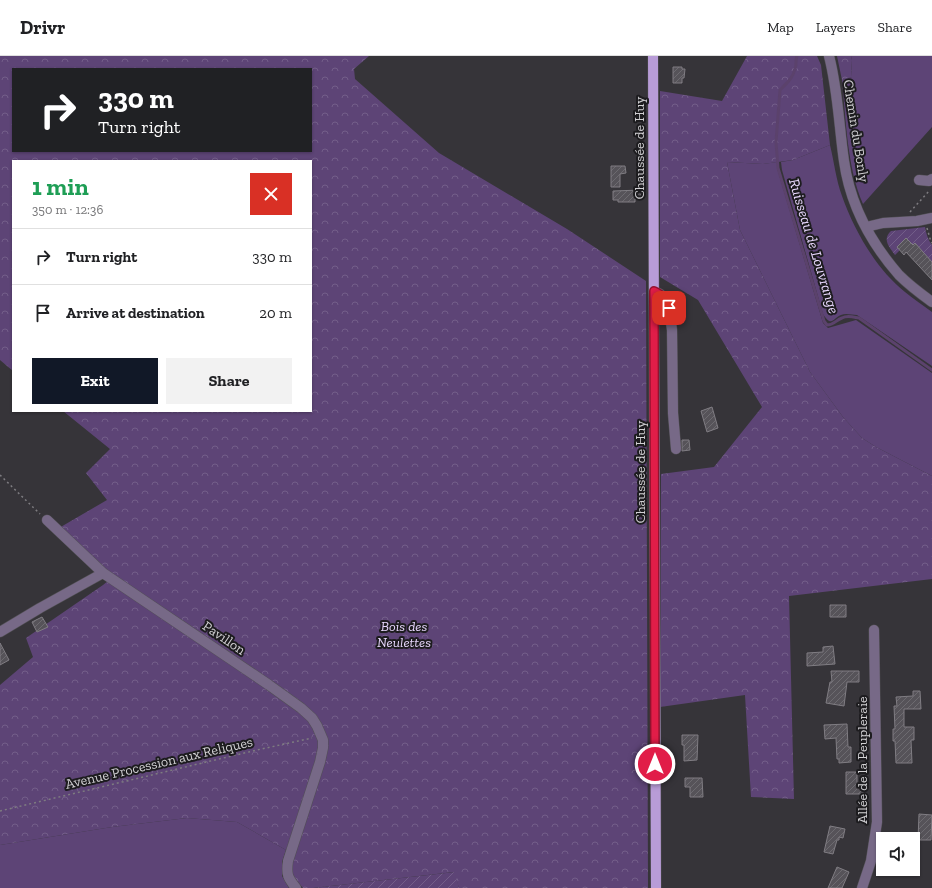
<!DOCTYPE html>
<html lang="en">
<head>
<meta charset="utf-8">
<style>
  :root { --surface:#fff; --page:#f2f2f2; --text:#202124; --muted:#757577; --line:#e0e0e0; --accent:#111827 }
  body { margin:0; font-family:"Zilla Slab",serif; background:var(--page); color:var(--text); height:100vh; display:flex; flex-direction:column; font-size:15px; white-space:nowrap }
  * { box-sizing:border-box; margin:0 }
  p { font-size:13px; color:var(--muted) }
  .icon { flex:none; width:22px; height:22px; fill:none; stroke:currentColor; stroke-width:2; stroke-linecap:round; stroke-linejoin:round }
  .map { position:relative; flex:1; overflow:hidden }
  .side { position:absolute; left:12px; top:104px; width:300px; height:252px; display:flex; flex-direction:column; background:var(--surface); border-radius:0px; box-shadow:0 1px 3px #0004 }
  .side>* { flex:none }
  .top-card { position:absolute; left:12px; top:12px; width:300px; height:84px; border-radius:0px; box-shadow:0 1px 3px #0004; background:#202124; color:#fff; overflow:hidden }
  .fabs { position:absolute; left:876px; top:776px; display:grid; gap:8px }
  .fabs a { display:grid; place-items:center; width:44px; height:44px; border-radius:0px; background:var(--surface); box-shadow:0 1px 3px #0004; font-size:20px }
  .pin { position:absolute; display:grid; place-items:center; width:34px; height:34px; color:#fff; margin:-17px; border-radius:8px; box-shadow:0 2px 6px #0006 }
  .me { position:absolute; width:44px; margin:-22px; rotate:0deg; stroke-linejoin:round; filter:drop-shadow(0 0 3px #0008) }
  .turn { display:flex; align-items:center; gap:14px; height:84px; padding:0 20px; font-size:18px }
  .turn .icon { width:52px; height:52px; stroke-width:2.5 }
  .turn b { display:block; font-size:28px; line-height:34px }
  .round { display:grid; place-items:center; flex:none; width:42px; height:42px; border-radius:0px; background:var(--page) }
  .overview { display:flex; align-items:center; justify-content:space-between; height:68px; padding:0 20px }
  h1 { font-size:24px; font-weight:700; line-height:30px; color:#1e9e55 }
  .action { display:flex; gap:8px; margin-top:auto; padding:8px 20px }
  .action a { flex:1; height:46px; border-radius:0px; background:var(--accent); color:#fff; font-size:16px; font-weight:700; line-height:46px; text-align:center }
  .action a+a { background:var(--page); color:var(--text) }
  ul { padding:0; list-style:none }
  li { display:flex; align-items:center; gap:12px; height:56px; padding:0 20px; border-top:1px solid var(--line) }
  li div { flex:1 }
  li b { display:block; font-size:15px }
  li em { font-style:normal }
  header { display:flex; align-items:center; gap:24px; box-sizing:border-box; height:56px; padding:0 20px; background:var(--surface); border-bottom:1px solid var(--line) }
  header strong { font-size:19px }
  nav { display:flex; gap:22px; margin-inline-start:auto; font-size:14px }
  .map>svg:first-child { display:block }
</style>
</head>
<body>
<header>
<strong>Drivr</strong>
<nav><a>Map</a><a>Layers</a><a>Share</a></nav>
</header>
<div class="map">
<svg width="932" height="832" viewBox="0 0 932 832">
  <defs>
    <pattern id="forest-crowns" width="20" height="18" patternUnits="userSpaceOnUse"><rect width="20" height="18" fill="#5d4476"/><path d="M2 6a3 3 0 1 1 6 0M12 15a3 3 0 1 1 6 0" fill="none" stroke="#735e89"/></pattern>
    <pattern id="garden-furrows" width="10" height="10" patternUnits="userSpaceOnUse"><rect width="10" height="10" fill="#5d4476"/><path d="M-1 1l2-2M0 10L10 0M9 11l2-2" fill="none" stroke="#735e89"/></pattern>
    <pattern id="building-hatch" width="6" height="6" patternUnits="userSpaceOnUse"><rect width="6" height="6" fill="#565359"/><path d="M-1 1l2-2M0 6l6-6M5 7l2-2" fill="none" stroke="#6d6b70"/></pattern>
  </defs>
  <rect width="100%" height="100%" fill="#363439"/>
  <path fill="#5d4476" d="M 852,0 L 932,0 L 932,71 L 863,148 C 847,111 846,64 842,24 L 852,21 L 851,4 Z
    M 830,89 C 834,105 836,124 842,140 C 854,174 876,213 905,236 C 913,243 923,249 932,256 L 932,310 L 857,259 C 852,259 846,257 841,259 C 833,262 832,272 823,258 L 782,114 L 781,106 L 793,104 Z
    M 727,106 L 763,108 L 777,106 L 777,112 L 823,267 L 828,272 L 856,264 L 932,317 L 932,420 L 876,391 L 862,382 L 843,361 L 810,316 L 740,174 Z
    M 187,762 L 237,766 L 286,794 L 282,806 L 282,820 L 289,832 L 0,832 L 0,789 L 112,771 Z"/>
  <path fill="url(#forest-crowns)" fill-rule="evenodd" d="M 0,0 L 369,0 L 354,13 L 355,23 L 439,97 L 567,173 L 646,225 L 648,832 L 459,832 L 454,816 L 313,832 L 303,832 L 294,822 L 286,794 L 237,766 L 187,762 L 112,771 L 0,789 L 0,629 L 33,601 L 26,582 L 103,529 L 114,520 L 59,472 L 107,444 L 86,417 L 110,393 L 63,355 L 311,355 L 311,105 L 13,105 L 13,315 L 0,304 ZM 13,13 L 311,13 L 311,95 L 13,95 Z
    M 747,0 L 817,0 L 821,9 L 830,89 L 793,104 L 763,108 L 727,106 L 740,174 L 810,316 L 843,361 L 862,382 L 876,391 L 932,420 L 932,523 L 789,540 L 794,743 L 751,741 L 745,639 L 660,651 L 661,418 L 714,411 L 762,351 L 698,244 L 660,221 L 660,35 L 722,45 Z
    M 837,0 L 852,0 L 851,4 L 852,21 L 842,24 Z"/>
  <path fill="url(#garden-furrows)" d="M 925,171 C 926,177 928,184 932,189 L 932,206 L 915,187 L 913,189 L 906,182 L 897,191 L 900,194 L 895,199 C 889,191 882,183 891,175 Z
    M 455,816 L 459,832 L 313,832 Z"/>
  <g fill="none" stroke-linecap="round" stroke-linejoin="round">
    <path stroke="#5b426c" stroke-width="3" d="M 797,0 C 795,4 797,8 795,13 C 793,22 786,28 780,34 L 776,86 L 778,112 L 824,265 L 827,269 C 834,269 836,264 842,262 C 847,259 853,261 859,262 L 932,314"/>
  </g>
  <path fill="url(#building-hatch)" stroke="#807d83" d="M 673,11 L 682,11 L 682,13 L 685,13 L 684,22 L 682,22 L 682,27 L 673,27 Z
    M 611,110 L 625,110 L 626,117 L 620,118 L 620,131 L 611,131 Z
    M 641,134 L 641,143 L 635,143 L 635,146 L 618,146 L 618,144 L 613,144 L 613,135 Z
    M 906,182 L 913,189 L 915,187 L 932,206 L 932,224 L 906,196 L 904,199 L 897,191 Z
    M 712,351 L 718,372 L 707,376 L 701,355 Z
    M 682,384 L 689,384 L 690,394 L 682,395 Z
    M 830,549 L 846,549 L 846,561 L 830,561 Z
    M 42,561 L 48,571 L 37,576 L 32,566 Z
    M 0,587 L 9,604 L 0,609 Z
    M 833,590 L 835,608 L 807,610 L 807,597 L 823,596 L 823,591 Z
    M 831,615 L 859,615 L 859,626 L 847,626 L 844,650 L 826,647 L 830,626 L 832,626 Z
    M 913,635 L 920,635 L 921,653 L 904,653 L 904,671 L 914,671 L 914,684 L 911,684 L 912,707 L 896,707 L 895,685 L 893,685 L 893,673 L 895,673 L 894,650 L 897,650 L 896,641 L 913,640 Z
    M 847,668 L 848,691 L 851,691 L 851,706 L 839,707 L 839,703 L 837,703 L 836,682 L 825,683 L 824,669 Z
    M 682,679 L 698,679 L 697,704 L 684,705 L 684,689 L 682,689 Z
    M 846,716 L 857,716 L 857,730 L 863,730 L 863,738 L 846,738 Z
    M 685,722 L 702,722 L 703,741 L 690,741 L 690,731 L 685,731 Z
    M 919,758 L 932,759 L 931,784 L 918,784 Z
    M 830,770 L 845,773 L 843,782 L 839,781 L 839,784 L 837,784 L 833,798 L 824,796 Z
    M 837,811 L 849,816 L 842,832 L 828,832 Z"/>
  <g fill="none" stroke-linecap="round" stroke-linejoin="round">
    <defs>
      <path id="minor" d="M 829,0 C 838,34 839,71 844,105 C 850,148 871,187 899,219 C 909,229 921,238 932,246
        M 919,124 L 929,125 L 932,123
        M 866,171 L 883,167 L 917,165 L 932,162
        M 654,235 L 660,238 L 666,244 L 669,252 L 672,274 L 673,357 L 676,393
        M 47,464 L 103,517 L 269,629 L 301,652 L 312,662 L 317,670 L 323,684 L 323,692 L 320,706 L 288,805 C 286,819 288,822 296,832
        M 0,576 L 40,552 L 103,517
        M 862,832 L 871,805 L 877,766 L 874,574"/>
      <path id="major" d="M 653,0 L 656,832"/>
    </defs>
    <use href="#minor" stroke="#525055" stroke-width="11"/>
    <use href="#major" stroke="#525055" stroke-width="11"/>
    <path stroke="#7e7c80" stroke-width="1.5" stroke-dasharray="2 3" stroke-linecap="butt" d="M 910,156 L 929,135
      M 927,172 L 931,186 L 932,187
      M 0,419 L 40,458
      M 0,755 L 257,694 L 312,682"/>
    <use href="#minor" stroke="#776987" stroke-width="10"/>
    <use href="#major" stroke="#b89cd7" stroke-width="10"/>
  </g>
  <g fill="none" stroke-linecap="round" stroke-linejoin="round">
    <defs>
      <path id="route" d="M 655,708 L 654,235 C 663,239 666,243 669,252"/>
    </defs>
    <use href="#route" stroke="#92132f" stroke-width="10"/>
    <use href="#route" stroke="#e11d48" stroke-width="7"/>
  </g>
  <g text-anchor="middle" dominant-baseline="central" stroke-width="4" stroke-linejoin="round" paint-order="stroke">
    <g font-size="14" fill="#d2d1d4" stroke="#1d1c1f">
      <text transform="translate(856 75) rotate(81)">Chemin du Bonly</text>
      <text transform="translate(639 92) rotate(-90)">Chaussée de Huy</text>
      <text transform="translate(640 416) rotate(-90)">Chaussée de Huy</text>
      <text transform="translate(224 582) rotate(34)">Pavillon</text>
      <text transform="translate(862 704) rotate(-90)">Allée de la Peupleraie</text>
      <text transform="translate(159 707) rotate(-13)">Avenue Procession aux Reliques</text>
    </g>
    <g font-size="14" font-style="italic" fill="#e7d6fc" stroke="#1d1c1f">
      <text x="404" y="570">Bois des<tspan x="404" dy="16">Neulettes</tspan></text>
    </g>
    <g font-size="15" font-style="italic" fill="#e8d7fd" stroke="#1d1c1f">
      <text transform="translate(814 190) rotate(73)">Ruisseau de Louvrange</text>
    </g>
  </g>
</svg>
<div class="fabs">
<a><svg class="icon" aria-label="sound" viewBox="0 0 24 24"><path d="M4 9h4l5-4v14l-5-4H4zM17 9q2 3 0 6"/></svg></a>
</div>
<div class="pin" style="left:669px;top:252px;background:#d93025"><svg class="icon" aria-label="arrive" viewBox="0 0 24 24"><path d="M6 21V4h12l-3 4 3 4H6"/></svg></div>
<svg class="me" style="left:655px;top:708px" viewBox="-20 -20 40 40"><circle r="17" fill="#e11d48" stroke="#fff" stroke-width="3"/><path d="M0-11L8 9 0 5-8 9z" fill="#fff"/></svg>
<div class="top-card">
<div class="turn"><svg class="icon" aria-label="right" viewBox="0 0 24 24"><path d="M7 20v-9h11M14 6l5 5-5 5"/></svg><div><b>330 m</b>Turn right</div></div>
</div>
<section class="side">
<div class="overview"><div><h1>1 min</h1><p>350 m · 12:36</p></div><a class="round" style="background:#d93025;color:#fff"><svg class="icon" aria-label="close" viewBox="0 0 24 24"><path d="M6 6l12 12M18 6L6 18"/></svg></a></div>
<ul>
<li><svg class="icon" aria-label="right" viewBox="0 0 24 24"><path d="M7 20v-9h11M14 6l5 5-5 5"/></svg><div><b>Turn right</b></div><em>330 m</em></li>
<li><svg class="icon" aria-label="arrive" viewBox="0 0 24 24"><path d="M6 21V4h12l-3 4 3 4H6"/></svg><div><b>Arrive at destination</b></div><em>20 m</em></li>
</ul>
<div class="action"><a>Exit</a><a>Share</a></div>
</section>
</div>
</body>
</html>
